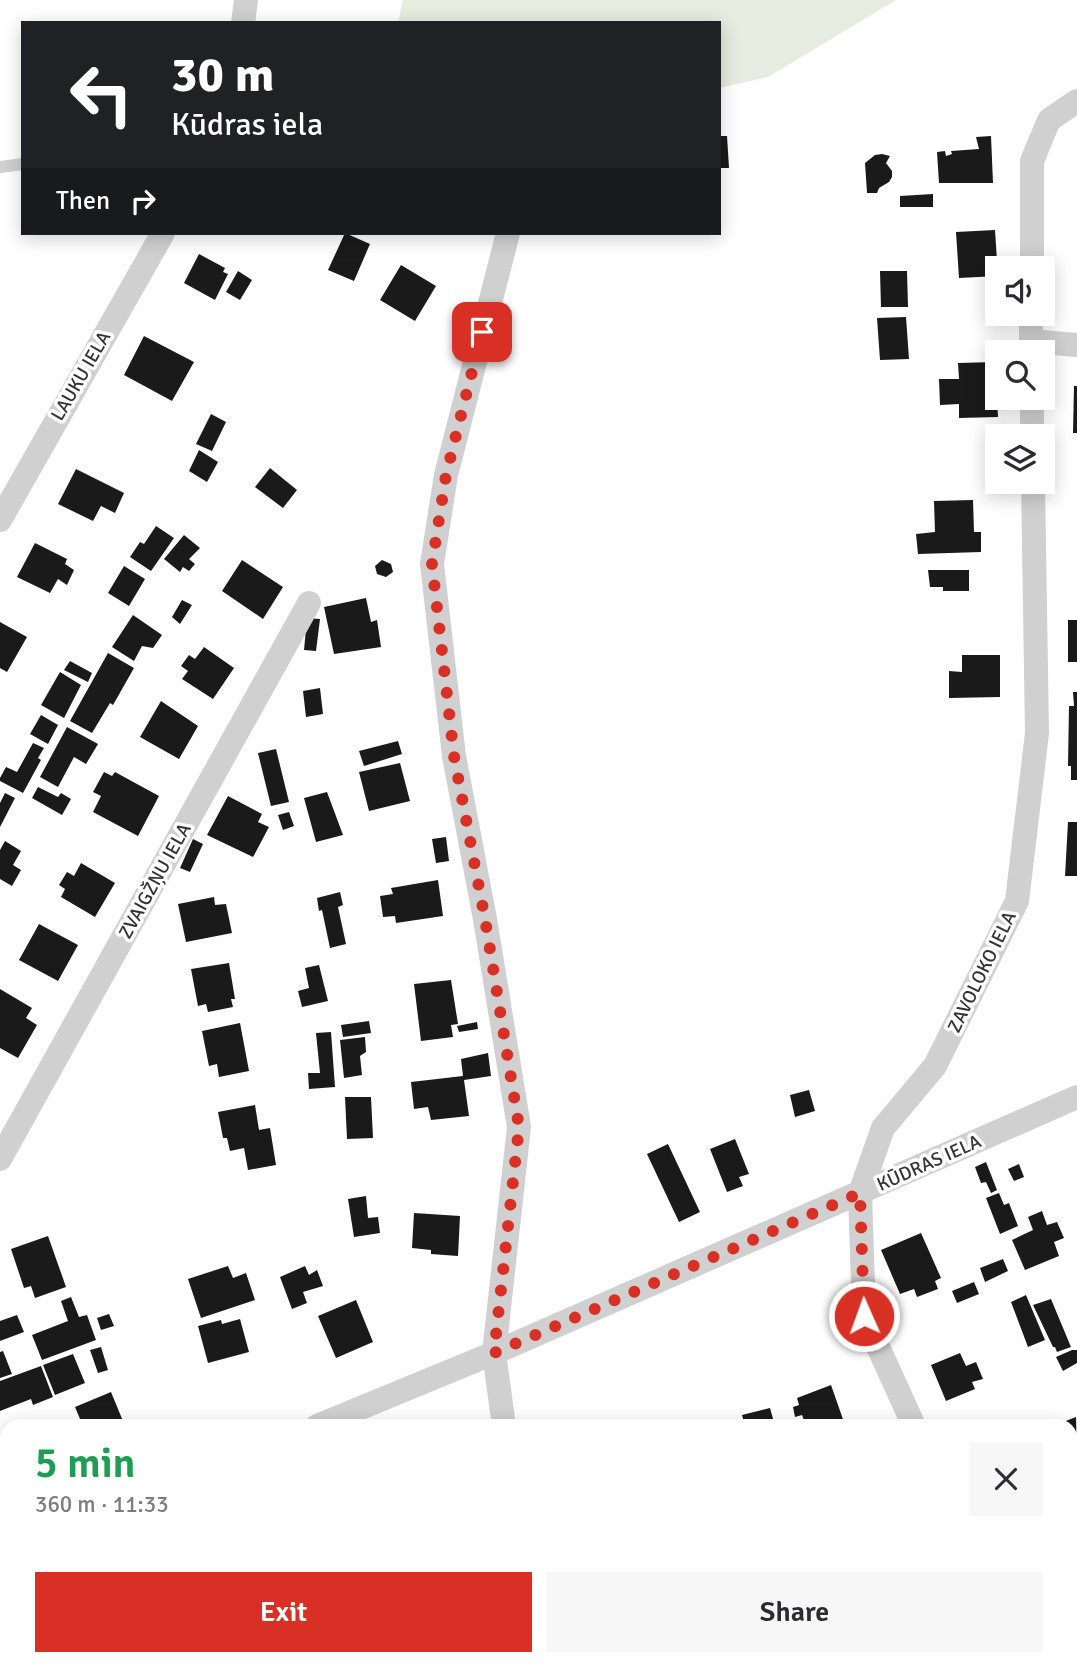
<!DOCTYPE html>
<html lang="en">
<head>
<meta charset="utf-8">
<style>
  :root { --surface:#fff; --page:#f7f7f7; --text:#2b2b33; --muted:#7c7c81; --accent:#d93025 }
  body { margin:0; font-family:Signika,sans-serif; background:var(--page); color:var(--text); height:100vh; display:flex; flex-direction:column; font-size:26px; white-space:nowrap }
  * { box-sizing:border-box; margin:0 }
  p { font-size:23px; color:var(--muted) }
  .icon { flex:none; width:38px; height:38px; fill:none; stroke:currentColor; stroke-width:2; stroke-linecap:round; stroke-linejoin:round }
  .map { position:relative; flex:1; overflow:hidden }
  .details { position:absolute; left:0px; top:1419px; width:1078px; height:247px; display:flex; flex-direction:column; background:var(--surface); border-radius:21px 21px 0 0; box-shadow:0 4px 18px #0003 }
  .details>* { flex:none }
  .guide { position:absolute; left:21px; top:21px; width:700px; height:214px; border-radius:0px; box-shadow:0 4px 18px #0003; background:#202124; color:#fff; overflow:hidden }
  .buttons { position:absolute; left:985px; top:256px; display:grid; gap:14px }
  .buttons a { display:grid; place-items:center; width:70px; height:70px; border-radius:0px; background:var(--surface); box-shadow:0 4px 18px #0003; font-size:35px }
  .pin { position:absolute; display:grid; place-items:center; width:60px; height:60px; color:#fff; margin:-30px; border-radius:14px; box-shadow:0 4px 10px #0006 }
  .me { position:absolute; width:77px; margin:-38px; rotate:358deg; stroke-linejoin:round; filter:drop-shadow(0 0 5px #0008) }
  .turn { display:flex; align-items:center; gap:24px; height:147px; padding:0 35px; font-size:32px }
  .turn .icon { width:91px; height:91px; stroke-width:2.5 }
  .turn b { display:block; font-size:49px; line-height:60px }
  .then { display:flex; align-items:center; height:66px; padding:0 35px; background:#0003; gap:14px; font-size:26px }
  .round { display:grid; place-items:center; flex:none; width:74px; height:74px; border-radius:0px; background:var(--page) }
  .head { display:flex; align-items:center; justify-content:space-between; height:119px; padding:0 35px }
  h1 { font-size:42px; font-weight:600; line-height:52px; color:#1e9e55 }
  .action { display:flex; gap:14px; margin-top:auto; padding:14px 35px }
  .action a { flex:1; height:80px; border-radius:0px; background:var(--accent); color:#fff; font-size:28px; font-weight:600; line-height:80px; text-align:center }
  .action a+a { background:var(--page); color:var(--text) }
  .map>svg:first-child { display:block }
</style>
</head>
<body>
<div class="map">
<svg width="1077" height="1665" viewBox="0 0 1077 1665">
  <rect width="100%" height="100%" fill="#fff"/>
  <path fill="#e6ecdf" d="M 403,0 L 896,0 L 768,77 L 719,88 L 719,23 L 398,23 Z"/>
  <path fill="#1a1a1a" d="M 719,136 L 727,136 L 729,168 L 719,168 Z
    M 991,136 L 993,183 L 939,183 L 937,152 L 945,151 L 946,156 L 952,154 L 951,151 L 979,149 L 976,137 Z
    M 882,154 L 890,156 L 886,163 L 892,171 L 892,177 L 889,182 L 879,188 L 877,193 L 867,193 L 865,163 L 875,155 Z
    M 933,194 L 933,207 L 900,207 L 900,196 Z
    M 995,230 L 998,276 L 959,278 L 956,232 Z
    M 345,233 L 370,244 L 354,281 L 328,270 Z
    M 199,254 L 225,268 L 223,272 L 228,274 L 215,300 L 184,283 Z
    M 401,265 L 436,286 L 415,321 L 380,300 Z
    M 238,271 L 252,280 L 240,300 L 226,292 Z
    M 880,271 L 907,271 L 908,307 L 881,307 Z
    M 906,317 L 909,359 L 880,360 L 877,318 Z
    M 144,336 L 194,362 L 172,401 L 124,375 Z
    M 995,362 L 998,417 L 959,418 L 959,404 L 940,405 L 939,379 L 959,379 L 958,363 Z
    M 1074,386 L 1077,386 L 1077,433 L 1073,433 Z
    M 211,414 L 226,422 L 212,451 L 196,444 Z
    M 199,450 L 218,462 L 207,482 L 189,471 Z
    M 270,468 L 297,490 L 283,508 L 255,487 Z
    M 76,469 L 124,493 L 115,513 L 101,506 L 93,521 L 58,504 Z
    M 973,500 L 974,532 L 981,532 L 981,552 L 918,554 L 916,534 L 935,532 L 934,501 Z
    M 156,526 L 174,538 L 151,571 L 130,557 L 140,542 L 144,544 Z
    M 184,535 L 200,548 L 189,559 L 195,564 L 189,571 L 183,567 L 180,572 L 164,559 Z
    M 35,543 L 67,559 L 65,564 L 74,570 L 67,585 L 58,579 L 50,593 L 17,577 Z
    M 242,560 L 283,587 L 263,619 L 222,591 Z
    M 382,560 L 391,564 L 393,572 L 386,577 L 377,574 L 375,566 Z
    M 124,566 L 145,579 L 129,606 L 108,593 Z
    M 928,570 L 969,570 L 969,591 L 943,591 L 943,587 L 930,587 Z
    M 366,598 L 371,622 L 377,620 L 381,647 L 334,654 L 324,607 Z
    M 182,600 L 192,605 L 180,624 L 172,617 Z
    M 133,615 L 162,635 L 153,648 L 142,646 L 134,661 L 112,647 Z
    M 307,618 L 320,619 L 316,651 L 304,650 Z
    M 1068,620 L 1077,620 L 1077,662 L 1068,662 Z
    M 0,622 L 27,637 L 7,672 L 0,668 Z
    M 204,647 L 234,668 L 213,699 L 182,679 L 188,671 L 181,666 L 189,655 L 195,659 Z
    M 108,653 L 134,668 L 113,705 L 110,703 L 92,733 L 70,721 Z
    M 962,655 L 1000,655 L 1000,697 L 949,698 L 949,671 L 962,672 Z
    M 70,661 L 92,673 L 88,682 L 64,670 Z
    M 60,672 L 81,685 L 64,718 L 41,705 Z
    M 320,688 L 323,714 L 306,717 L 303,691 Z
    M 1073,692 L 1077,692 L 1077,780 L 1071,780 L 1071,766 L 1068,766 L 1069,706 L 1074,706 Z
    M 161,701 L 198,726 L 179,759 L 140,737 Z
    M 41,715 L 58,725 L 48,744 L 30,734 Z
    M 67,727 L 98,744 L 86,764 L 74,757 L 58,787 L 40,777 Z
    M 398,741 L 402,754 L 364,766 L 359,751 Z
    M 33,743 L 44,748 L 38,758 L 41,760 L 23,793 L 0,781 L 0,778 L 6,767 L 17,772 Z
    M 276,749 L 289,802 L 271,806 L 258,753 Z
    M 400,763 L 410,801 L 369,811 L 359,772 Z
    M 104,772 L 112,776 L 115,772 L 159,796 L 138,836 L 93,812 L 101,796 L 93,792 Z
    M 38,787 L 58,797 L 61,793 L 71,799 L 62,815 L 32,798 Z
    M 327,792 L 343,835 L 316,842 L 304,798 Z
    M 5,793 L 15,798 L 0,827 L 0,803 Z
    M 228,796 L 262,814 L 258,822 L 269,827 L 253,857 L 207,835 Z
    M 289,812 L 294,826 L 283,830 L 278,815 Z
    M 1068,822 L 1077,822 L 1077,876 L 1065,876 Z
    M 446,837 L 449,861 L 436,863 L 432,839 Z
    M 193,839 L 203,844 L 190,872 L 180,868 Z
    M 5,841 L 21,851 L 13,865 L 21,870 L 12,886 L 0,879 L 0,850 Z
    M 81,863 L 115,883 L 95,917 L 61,897 L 65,889 L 59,885 L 67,872 L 74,876 Z
    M 438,880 L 443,916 L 396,923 L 395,916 L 383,917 L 380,896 L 393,894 L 391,888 Z
    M 340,892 L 343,905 L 338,907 L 346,944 L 330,948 L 322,910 L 319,911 L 317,898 Z
    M 214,897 L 215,905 L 226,904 L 232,933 L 186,942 L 178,904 Z
    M 39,924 L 78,945 L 58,981 L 19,960 Z
    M 229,963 L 235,999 L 231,999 L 233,1007 L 208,1012 L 206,1004 L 198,1006 L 191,969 Z
    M 319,965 L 328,1001 L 302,1007 L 298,991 L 309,988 L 305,968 Z
    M 451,980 L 458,1024 L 451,1025 L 453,1037 L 421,1041 L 414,984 Z
    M 0,989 L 32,1008 L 26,1018 L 37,1025 L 18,1058 L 0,1048 Z
    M 369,1021 L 371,1033 L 343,1037 L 341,1025 Z
    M 477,1022 L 478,1029 L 459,1032 L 457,1026 Z
    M 240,1023 L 249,1071 L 219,1077 L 217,1064 L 209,1066 L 202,1031 Z
    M 331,1032 L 335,1087 L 309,1089 L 308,1073 L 320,1073 L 316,1033 Z
    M 365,1037 L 366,1052 L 360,1056 L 362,1075 L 344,1078 L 340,1040 Z
    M 488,1053 L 491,1076 L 464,1080 L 469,1116 L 431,1120 L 428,1107 L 414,1109 L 411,1082 L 463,1076 L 461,1059 Z
    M 809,1090 L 815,1111 L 795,1117 L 790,1095 Z
    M 345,1097 L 371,1097 L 373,1138 L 347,1139 Z
    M 255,1105 L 259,1130 L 270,1128 L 276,1165 L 248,1170 L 244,1148 L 230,1151 L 227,1138 L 223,1138 L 218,1112 Z
    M 735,1139 L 749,1174 L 739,1177 L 743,1186 L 727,1192 L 710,1149 Z
    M 668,1144 L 700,1212 L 679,1222 L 647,1154 Z
    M 986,1162 L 997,1190 L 991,1193 L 986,1182 L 981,1183 L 975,1167 Z
    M 1019,1164 L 1024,1177 L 1014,1181 L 1008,1169 Z
    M 999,1193 L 1004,1205 L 1009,1203 L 1018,1226 L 1000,1234 L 986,1198 Z
    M 366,1196 L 368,1218 L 378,1217 L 380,1233 L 354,1237 L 348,1199 Z
    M 1042,1211 L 1047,1225 L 1057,1222 L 1064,1238 L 1054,1242 L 1059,1256 L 1025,1270 L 1012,1240 L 1033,1230 L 1028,1217 Z
    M 414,1213 L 460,1216 L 458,1256 L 431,1254 L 431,1250 L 412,1248 Z
    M 921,1233 L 941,1278 L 935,1281 L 938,1289 L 917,1297 L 914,1289 L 900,1294 L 881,1250 Z
    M 48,1236 L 66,1287 L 35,1298 L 31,1286 L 24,1288 L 11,1249 Z
    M 1003,1259 L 1008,1271 L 985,1282 L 980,1268 Z
    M 228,1266 L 233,1278 L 246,1273 L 255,1300 L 201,1318 L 188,1279 Z
    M 305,1266 L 309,1275 L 317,1270 L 323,1286 L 303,1292 L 307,1303 L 292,1309 L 280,1277 Z
    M 974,1282 L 979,1294 L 957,1303 L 952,1291 Z
    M 1026,1295 L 1045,1340 L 1028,1347 L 1011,1302 Z
    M 71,1297 L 79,1317 L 87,1315 L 96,1340 L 42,1360 L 32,1335 L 68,1321 L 61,1301 Z
    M 1051,1299 L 1071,1347 L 1057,1352 L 1055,1347 L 1053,1347 L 1033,1305 Z
    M 356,1300 L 373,1342 L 336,1358 L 318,1316 Z
    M 109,1314 L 114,1326 L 101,1330 L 97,1318 Z
    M 17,1315 L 24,1332 L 0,1341 L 0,1321 Z
    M 240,1319 L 249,1352 L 208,1363 L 198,1326 L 221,1320 L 222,1324 Z
    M 101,1347 L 108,1370 L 98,1373 L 90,1350 Z
    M 1072,1350 L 1077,1350 L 1077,1363 L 1063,1371 L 1056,1357 Z
    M 3,1351 L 12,1374 L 0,1378 L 0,1352 Z
    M 960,1353 L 966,1366 L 976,1362 L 983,1379 L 972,1382 L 975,1389 L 946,1401 L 931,1365 Z
    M 73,1354 L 85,1383 L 55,1395 L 43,1365 Z
    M 41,1366 L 53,1397 L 33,1405 L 31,1399 L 0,1411 L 0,1381 Z
    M 831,1385 L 845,1425 L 806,1426 L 802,1415 L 795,1417 L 793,1407 L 799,1405 L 797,1398 Z
    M 111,1392 L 125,1426 L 83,1426 L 75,1407 Z
    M 770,1408 L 775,1426 L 745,1426 L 742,1415 Z
    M 1076,1417 L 1077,1472 L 1075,1473 L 1071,1464 L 1073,1461 L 1071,1455 L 1071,1426 L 1059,1426 L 1058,1424 Z
    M 430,1659 L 473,1659 L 475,1665 L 432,1665 Z
    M 706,1659 L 735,1659 L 736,1662 L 747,1659 L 750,1665 L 708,1665 Z
    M 801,1659 L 831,1659 L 833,1664 L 804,1665 Z
    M 917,1659 L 958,1659 L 961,1665 L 902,1665 Z"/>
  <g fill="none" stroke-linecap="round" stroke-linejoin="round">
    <path stroke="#d0d0d0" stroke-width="12" d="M 0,167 L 23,164"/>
    <path stroke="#d0d0d0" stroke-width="24" d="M 243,23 L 246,0
      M 1032,268 L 1032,161 L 1049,120 L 1077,101
      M 1031,341 L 1077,345
      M 1031,352 L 1031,313
      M 1032,397 L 1032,436
      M 0,520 L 163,233
      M 0,1159 L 309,603
      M 317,1426 L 494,1353 L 1077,1097
      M 504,1426 L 494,1353 L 519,1127 L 485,919 L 454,756 L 432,564 L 446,475 L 508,233
      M 914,1426 L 864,1316 L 860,1193 L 883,1128 L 935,1066 L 1017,901 L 1037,733 L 1033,481
      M 0,1558 L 7,1555
      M 563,1659 L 564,1665
      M 1018,1659 L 1021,1665"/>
  </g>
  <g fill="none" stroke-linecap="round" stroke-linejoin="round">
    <path stroke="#d93025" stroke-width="12" stroke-dasharray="0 21.6" d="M 482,332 L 446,475 L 432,564 L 454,756 L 485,919 L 519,1127 L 494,1353 L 860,1193 L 864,1316"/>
  </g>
  <g text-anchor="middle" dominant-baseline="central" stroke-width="7" stroke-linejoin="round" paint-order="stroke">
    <g font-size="19" fill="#333" stroke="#fff">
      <text transform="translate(81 376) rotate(-60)">LAUKU IELA</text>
      <text transform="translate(155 881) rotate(-61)">ZVAIGŽŅU IELA</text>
      <text transform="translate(982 972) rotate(-64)">ZAVOLOKO IELA</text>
      <text transform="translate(929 1163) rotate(-24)">KŪDRAS IELA</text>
    </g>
  </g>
</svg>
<div class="buttons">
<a><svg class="icon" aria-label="sound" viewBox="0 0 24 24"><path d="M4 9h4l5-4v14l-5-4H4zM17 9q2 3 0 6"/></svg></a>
<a><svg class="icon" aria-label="search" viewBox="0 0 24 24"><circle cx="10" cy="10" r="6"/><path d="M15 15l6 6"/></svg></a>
<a><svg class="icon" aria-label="layers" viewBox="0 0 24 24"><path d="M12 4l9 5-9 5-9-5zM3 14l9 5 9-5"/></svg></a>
</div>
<div class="pin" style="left:482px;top:332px;background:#d93025"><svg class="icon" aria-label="arrive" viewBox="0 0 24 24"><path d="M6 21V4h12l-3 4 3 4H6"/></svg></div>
<svg class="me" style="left:864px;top:1316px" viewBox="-20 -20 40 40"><circle r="17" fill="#d93025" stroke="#fff" stroke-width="3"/><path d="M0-11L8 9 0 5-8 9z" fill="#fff"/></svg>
<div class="guide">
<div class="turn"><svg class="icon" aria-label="left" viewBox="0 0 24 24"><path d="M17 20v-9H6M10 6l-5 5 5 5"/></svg><div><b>30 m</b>Kūdras iela</div></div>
<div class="then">Then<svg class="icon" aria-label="right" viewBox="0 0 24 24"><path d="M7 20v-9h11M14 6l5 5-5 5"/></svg></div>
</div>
<section class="details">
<div class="head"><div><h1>5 min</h1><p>360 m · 11:33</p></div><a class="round"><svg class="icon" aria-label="close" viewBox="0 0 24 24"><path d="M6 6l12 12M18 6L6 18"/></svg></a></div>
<div class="action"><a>Exit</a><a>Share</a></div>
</section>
</div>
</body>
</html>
